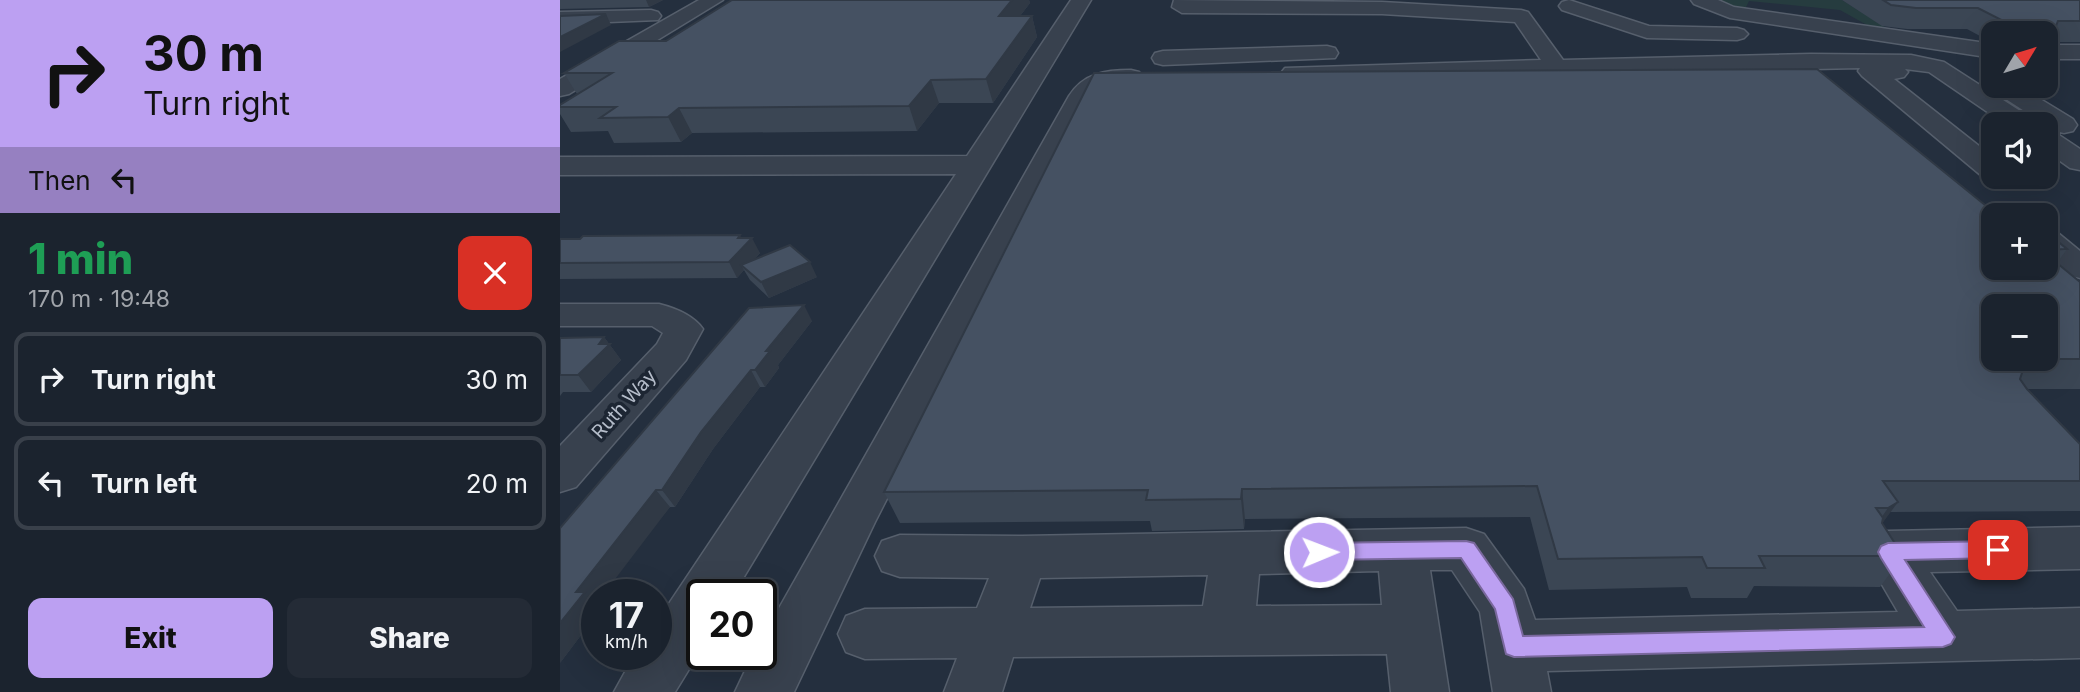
<!DOCTYPE html>
<html lang="en">
<head>
<meta charset="utf-8">
<style>
  :root { --surface:#1b232e; --page:#242b36; --text:#f1f3f6; --muted:#a0a4aa; --line:#39404a; --accent:#bca0f2 }
  body { margin:0; font-family:Inter,sans-serif; background:var(--page); color:var(--text); height:100vh; display:flex; flex-direction:column; font-size:26px; white-space:nowrap }
  * { box-sizing:border-box; margin:0 }
  p { font-size:23px; color:var(--muted) }
  .icon { flex:none; width:38px; height:38px; fill:none; stroke:currentColor; stroke-width:2; stroke-linecap:round; stroke-linejoin:round }
  .map { position:relative; flex:1; overflow:hidden }
  .side { display:flex; flex-direction:column; background:var(--surface); width:560px }
  .side>* { flex:none }
  .banner { background:#bca0f2; color:#111; overflow:hidden }
  .needle { width:46px; rotate:52deg }
  .buttons { position:absolute; left:1421px; top:21px; display:grid; gap:14px }
  .buttons a { display:grid; place-items:center; width:77px; height:77px; border-radius:14px; background:var(--surface); box-shadow:0 7px 28px #0002,0 0 0 2px var(--line); font-size:35px }
  .speed { position:absolute; left:21px; top:579px; display:flex; gap:14px; font-size:35px; font-weight:700; text-align:center }
  .speed>* { display:grid; place-content:center; width:91px; height:91px; border-radius:50%; background:var(--surface); box-shadow:0 7px 28px #0002,0 0 0 2px var(--line); line-height:1 }
  .speed small { font-size:18px; font-weight:400 }
  .speed .limit { border:4px solid #111; border-radius:10px; background:#fff; color:#111 }
  .pin { position:absolute; display:grid; place-items:center; width:60px; height:60px; color:#fff; margin:-30px; border-radius:14px; box-shadow:0 4px 10px #0006 }
  .me { position:absolute; width:77px; margin:-38px; rotate:89deg; stroke-linejoin:round; filter:drop-shadow(0 0 5px #0008) }
  .turn { display:flex; align-items:center; gap:24px; height:147px; padding:0 28px; font-size:32px }
  .turn .icon { width:91px; height:91px; stroke-width:2.5 }
  .turn b { display:block; font-size:49px; line-height:60px }
  .then { display:flex; align-items:center; height:66px; padding:0 28px; background:#0003; gap:14px; font-size:26px }
  .round { display:grid; place-items:center; flex:none; width:74px; height:74px; border-radius:14px; background:var(--page) }
  .summary { display:flex; align-items:center; justify-content:space-between; height:119px; padding:0 28px }
  h1 { font-size:42px; font-weight:800; line-height:52px; color:#1e9e55 }
  .button { display:flex; gap:14px; margin-top:auto; padding:14px 28px }
  .button a { flex:1; height:80px; border-radius:14px; background:var(--accent); color:#111; font-size:28px; font-weight:800; line-height:80px; text-align:center }
  .button a+a { background:var(--page); color:var(--text) }
  ul { padding:0; list-style:none }
  li { display:flex; align-items:center; gap:21px; height:94px; margin:0 14px 10px; padding:0 14px; border:4px solid var(--line); border-radius:14px }
  li div { flex:1 }
  li b { display:block; font-size:26px }
  li em { font-style:normal }
  main { display:flex; flex:1; min-height:0 }
  .map>svg:first-child { display:block }
</style>
</head>
<body>
<main>
<section class="side">
<div class="banner">
<div class="turn"><svg class="icon" aria-label="right" viewBox="0 0 24 24"><path d="M7 20v-9h11M14 6l5 5-5 5"/></svg><div><b>30 m</b>Turn right</div></div>
<div class="then">Then<svg class="icon" aria-label="left" viewBox="0 0 24 24"><path d="M17 20v-9H6M10 6l-5 5 5 5"/></svg></div>
</div>
<div class="summary"><div><h1>1 min</h1><p>170 m · 19:48</p></div><a class="round" style="background:#d93025;color:#fff"><svg class="icon" aria-label="close" viewBox="0 0 24 24"><path d="M6 6l12 12M18 6L6 18"/></svg></a></div>
<ul>
<li><svg class="icon" aria-label="right" viewBox="0 0 24 24"><path d="M7 20v-9h11M14 6l5 5-5 5"/></svg><div><b>Turn right</b></div><em>30 m</em></li>
<li><svg class="icon" aria-label="left" viewBox="0 0 24 24"><path d="M17 20v-9H6M10 6l-5 5 5 5"/></svg><div><b>Turn left</b></div><em>20 m</em></li>
</ul>
<div class="button"><a>Exit</a><a>Share</a></div>
</section>
<div class="map">
<svg width="1520" height="692" viewBox="0 0 1520 692">
  <rect width="100%" height="100%" fill="#242f3e"/>
  <path fill="#263c3f" d="M 1159,0 L 1282,0 L 1328,29 L 1307,25 L 1280,10 L 1189,1 L 1184,11 Z"/>
  <g fill="none" stroke-linecap="round" stroke-linejoin="round">
    <defs>
      <path id="minor" d="M 139,0 L 163,0 L 9,94 L 0,96 L 0,79 Z
        M 511,0 L 531,0 L 173,595 L 142,595 L 142,648 L 115,692 L 54,692 L 75,654 L 96,654 L 96,623 L 396,174 L 0,175 L 0,157 L 407,156 Z
        M 614,0 L 822,2 L 961,10 L 968,12 L 1003,60 L 1251,54 L 1351,55 L 1384,62 L 1471,118 L 1475,124 L 1445,124 L 1369,72 L 1345,69 L 1348,72 L 1344,77 L 1334,79 L 1433,157 L 1433,177 L 1443,177 L 1433,180 L 1423,177 L 1302,76 L 1298,71 L 1300,68 L 733,80 L 725,78 L 721,73 L 725,68 L 981,60 L 955,22 L 822,14 L 622,13 L 612,7 Z
        M 1009,0 L 1089,26 L 1177,28 L 1184,30 L 1188,34 L 1184,38 L 1177,40 L 1087,38 L 1002,10 L 999,6 L 1002,2 Z
        M 1131,0 L 1158,0 L 1174,7 L 1433,44 L 1433,58 L 1170,18 L 1134,4 Z
        M 91,10 L 98,12 L 101,16 L 98,20 L 0,24 L 0,12 Z
        M 1486,45 L 1520,45 L 1520,59 L 1486,59 Z
        M 767,46 L 775,48 L 778,53 L 775,58 L 603,65 L 595,63 L 592,58 L 595,53 L 603,51 Z
        M 571,70 L 579,72 L 583,77 L 579,82 L 550,85 L 532,98 L 315,522 L 234,692 L 175,692 L 193,654 L 201,654 L 201,640 L 509,96 C 524,73 545,70 571,70 Z
        M 1433,85 L 1459,86 L 1513,119 L 1517,125 L 1513,131 L 1504,133 L 1495,131 L 1435,92 Z
        M 1486,131 L 1496,133 L 1520,149 L 1520,170 L 1510,168 L 1486,151 Z
        M 1486,230 L 1498,233 L 1520,251 L 1520,278 L 1508,275 L 1486,256 Z
        M 0,304 L 99,304 C 115,308 133,315 143,329 L 126,360 L 16,487 L 0,492 L 0,446 L 97,344 L 103,333 L 92,326 L 0,326 Z
        M 1520,527 L 1520,569 L 1370,572 L 1397,611 L 1520,608 L 1520,658 L 987,671 L 991,692 L 933,692 L 920,612 L 892,570 L 870,570 L 889,692 L 831,692 L 827,654 L 453,657 L 442,692 L 384,692 L 397,658 L 305,659 L 286,652 L 278,634 L 286,616 L 305,609 L 417,608 L 429,578 L 340,577 L 322,571 L 315,556 L 322,541 L 340,535 L 462,536 L 906,528 L 924,534 L 964,589 L 975,620 L 1338,612 L 1303,552 L 1310,537 L 1328,531 ZM 819,571 L 822,605 L 696,606 L 699,574 ZM 648,575 L 643,606 L 470,608 L 480,578 Z"/>
    </defs>
    <use href="#minor" stroke="#565f6c" stroke-width="3"/>
    <use href="#minor" fill="#38414e" fill-rule="evenodd"/>
  </g>
  <path fill="#3b4654" d="M 0,0 L 103,0 L 89,7 L 0,9 Z
    M 172,0 L 469,0 L 470,3 L 460,16 L 472,16 L 477,37 L 433,103 L 379,103 L 357,131 L 132,133 L 121,142 L 54,143 L 48,131 L 11,132 L 0,114 L 0,105 L 17,94 L 4,73 L 106,41 Z
    M 1282,0 L 1520,0 L 1520,42 L 1486,42 L 1486,44 L 1486,33 L 1433,33 L 1433,43 L 1407,29 L 1347,29 L 1322,26 Z
    M 1486,232 L 1507,249 L 1497,263 L 1520,282 L 1520,389 L 1466,389 L 1520,444 L 1520,511 L 1330,512 L 1322,523 L 1343,556 L 1320,587 L 1194,586 L 1187,598 L 1131,598 L 1127,587 L 989,590 L 970,517 L 685,519 L 684,529 L 592,531 L 590,521 L 340,523 L 324,492 L 1486,268 Z
    M 182,238 L 200,253 L 194,260 L 257,277 L 209,298 L 190,280 L 184,270 L 177,278 L 0,279 L 0,239 Z
    M 189,308 L 252,321 L 218,365 L 219,368 L 205,387 L 200,387 L 153,449 L 115,507 L 110,507 L 37,595 L 37,614 L 0,663 Z
    M 44,337 L 61,360 L 31,392 L 3,392 L 0,396 L 0,338 Z"/>
  <path fill="#303945" d="M 86,0 L 103,0 L 89,7 Z
    M 452,0 L 469,0 L 470,3 L 444,37 L 439,16 Z
    M 46,14 L 51,25 L 0,52 L 0,37 Z
    M 472,16 L 477,37 L 433,103 L 426,79 Z
    M 371,80 L 379,103 L 357,131 L 349,106 Z
    M 119,108 L 132,133 L 121,142 L 108,117 Z
    M 180,235 L 185,245 L 192,238 L 200,253 L 186,269 L 181,265 L 184,270 L 177,278 L 169,262 L 178,238 Z
    M 250,262 L 257,277 L 209,298 L 201,282 Z
    M 244,305 L 252,321 L 218,365 L 219,368 L 205,387 L 195,370 L 206,351 Z
    M 44,337 L 61,360 L 31,392 L 18,375 Z
    M 191,370 L 200,387 L 153,449 L 115,507 L 102,490 L 141,432 Z
    M 682,489 L 685,519 L 684,529 L 681,499 Z
    M 96,490 L 110,507 L 43,595 L 37,595 L 37,614 L 0,663 L 0,623 L 16,592 Z
    M 1338,502 L 1316,532 L 1307,538 L 1328,508 Z"/>
  <path fill="#455162" stroke="#303945" stroke-width="2" fill-rule="evenodd" d="M 172,0 L 452,0 L 439,16 L 472,16 L 426,79 L 371,80 L 349,106 L 119,108 L 108,117 L 40,118 L 56,107 L 0,107 L 0,105 L 52,73 L 4,73 L 59,41 L 106,41 Z
    M 1323,0 L 1520,0 L 1520,21 L 1498,21 L 1496,26 L 1453,26 L 1418,8 L 1356,8 L 1331,5 Z
    M 46,14 L 0,37 L 0,16 Z
    M 1257,69 L 1435,213 L 1463,214 L 1465,215 L 1433,215 L 1433,268 L 1486,268 L 1486,254 L 1520,282 L 1520,359 L 1448,359 L 1462,373 L 1460,379 L 1467,389 L 1520,444 L 1520,481 L 1323,481 L 1338,502 L 1328,508 L 1316,508 L 1323,518 L 1322,523 L 1343,556 L 1199,556 L 1205,568 L 1147,568 L 1142,557 L 998,559 L 977,486 L 682,489 L 681,499 L 586,500 L 588,490 L 324,492 L 534,73 ZM 1433,306 L 1486,306 L 1486,359 L 1433,359 Z
    M 1486,232 L 1507,249 L 1486,250 Z
    M 180,235 L 178,238 L 192,238 L 169,262 L 0,263 L 0,239 L 20,239 L 23,236 Z
    M 230,245 L 250,262 L 201,282 L 181,265 Z
    M 244,305 L 206,351 L 210,351 L 195,370 L 191,370 L 141,432 L 102,490 L 96,490 L 16,592 L 25,592 L 0,623 L 0,528 L 189,308 Z
    M 44,337 L 39,344 L 50,344 L 18,375 L 0,375 L 0,338 Z"/>
  <path fill="#bca0f2" stroke="#7a689d" stroke-width="2" d="M 906,541 L 914,543 L 953,599 L 963,636 L 1364,627 L 1321,558 L 1318,552 L 1321,546 L 1328,543 L 1438,541 L 1445,544 L 1448,550 L 1445,556 L 1438,558 L 1345,560 L 1395,637 L 1391,644 L 1383,647 L 954,657 L 946,654 L 935,609 L 901,558 L 759,560 L 752,558 L 749,552 L 752,546 L 759,543 Z"/>
  <g text-anchor="middle" dominant-baseline="central" stroke-width="7" stroke-linejoin="round" paint-order="stroke">
    <g font-size="19" fill="#b4bcc9" stroke="#1d2633">
      <text transform="translate(64 404) rotate(-48)">Ruth Way</text>
    </g>
  </g>
</svg>
<div class="buttons">
<a><svg class="needle" viewBox="-14 -14 28 28"><path d="M0-13l5 13h-10z" fill="#e53935"/><path d="M0 13l5-13h-10z" fill="#a0a4aa"/></svg></a>
<a><svg class="icon" aria-label="sound" viewBox="0 0 24 24"><path d="M4 9h4l5-4v14l-5-4H4zM17 9q2 3 0 6"/></svg></a>
<a>+</a>
<a>−</a>
</div>
<div class="speed"><div>17<small>km/h</small></div><div class="limit">20</div></div>
<div class="pin" style="left:1438px;top:550px;background:#d93025"><svg class="icon" aria-label="arrive" viewBox="0 0 24 24"><path d="M6 21V4h12l-3 4 3 4H6"/></svg></div>
<svg class="me" style="left:759px;top:552px" viewBox="-20 -20 40 40"><circle r="17" fill="#bca0f2" stroke="#fff" stroke-width="3"/><path d="M0-11L8 9 0 5-8 9z" fill="#fff"/></svg>
</div>
</main>
</body>
</html>
